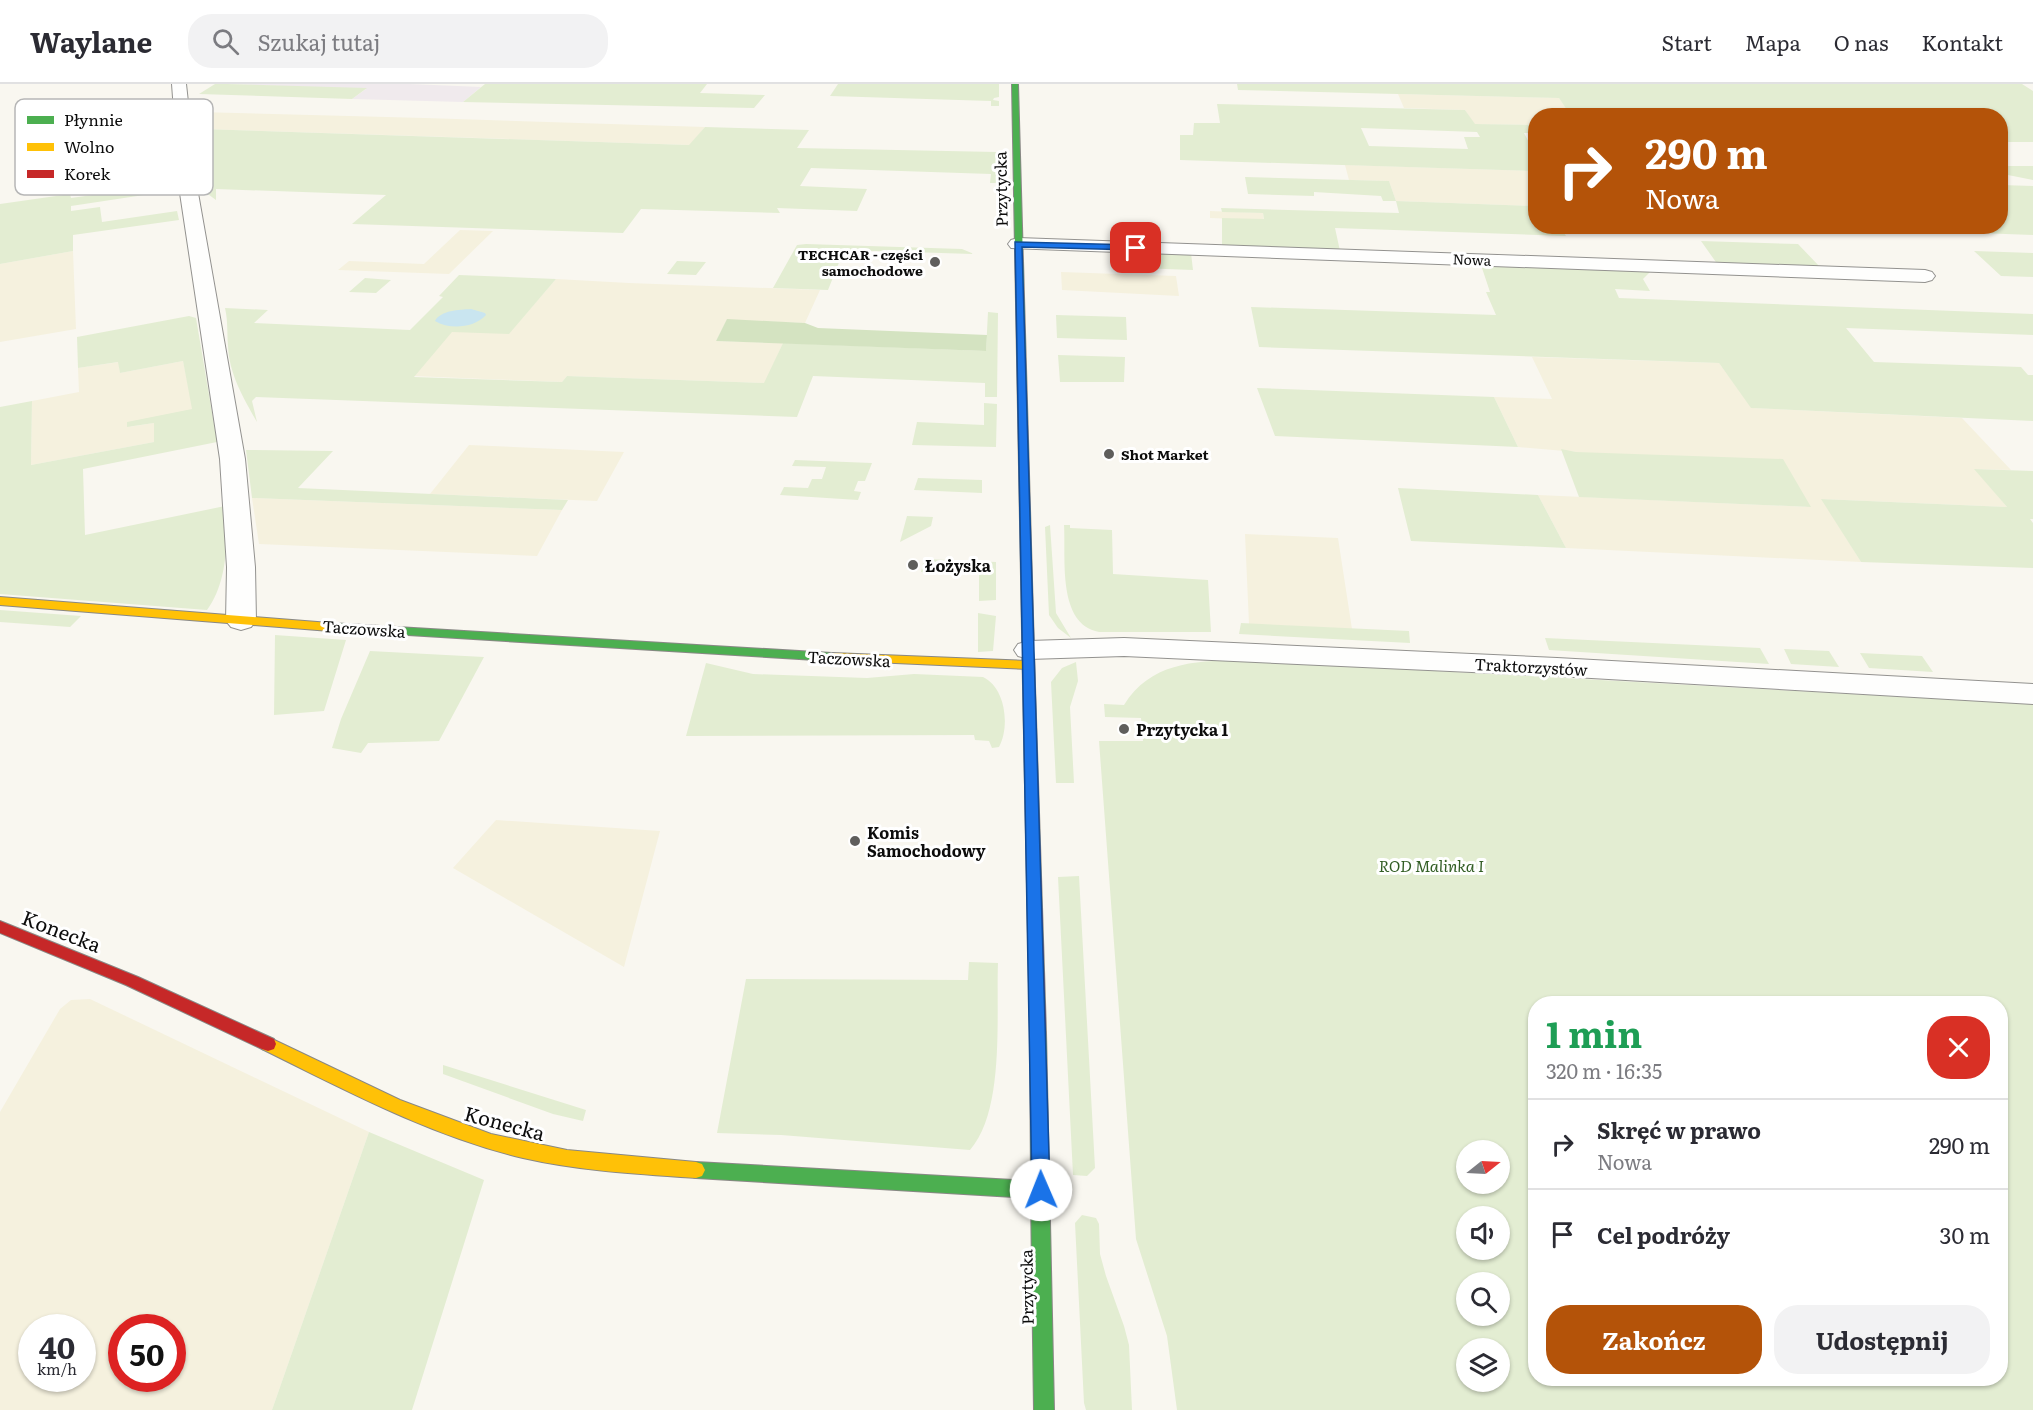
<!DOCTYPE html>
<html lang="pl">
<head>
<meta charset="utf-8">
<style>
  :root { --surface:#fff; --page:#f2f2f3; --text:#2b2b33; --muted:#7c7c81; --line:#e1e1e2; --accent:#b45309 }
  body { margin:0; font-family:Literata,serif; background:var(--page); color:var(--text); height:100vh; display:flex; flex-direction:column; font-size:22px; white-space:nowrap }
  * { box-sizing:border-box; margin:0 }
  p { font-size:20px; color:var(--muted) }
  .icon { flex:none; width:33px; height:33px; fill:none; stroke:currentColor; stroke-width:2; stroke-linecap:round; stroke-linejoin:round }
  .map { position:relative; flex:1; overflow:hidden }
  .sheet { position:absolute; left:1528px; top:912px; width:480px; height:390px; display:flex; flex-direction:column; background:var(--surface); border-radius:24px; box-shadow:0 2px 4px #0004 }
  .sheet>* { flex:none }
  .top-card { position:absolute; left:1528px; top:24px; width:480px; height:126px; border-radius:24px; box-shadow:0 2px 4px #0004; background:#b45309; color:#fff; overflow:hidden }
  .needle { width:39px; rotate:72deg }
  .fabs { position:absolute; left:1456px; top:1056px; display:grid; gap:12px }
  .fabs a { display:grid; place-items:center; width:54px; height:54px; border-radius:50%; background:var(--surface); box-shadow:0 2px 4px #0004; font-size:30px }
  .speed { position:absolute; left:18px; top:1230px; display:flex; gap:12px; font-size:30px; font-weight:700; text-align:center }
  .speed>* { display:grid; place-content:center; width:78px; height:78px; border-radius:50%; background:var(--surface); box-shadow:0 2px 4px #0004; line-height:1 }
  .speed small { font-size:15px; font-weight:400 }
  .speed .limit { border:9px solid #d22; background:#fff; color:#111 }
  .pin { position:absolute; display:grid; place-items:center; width:51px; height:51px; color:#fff; margin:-26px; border-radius:12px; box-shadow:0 3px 9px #0006 }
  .me { position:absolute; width:66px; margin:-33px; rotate:359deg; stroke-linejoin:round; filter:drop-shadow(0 0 4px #0008) }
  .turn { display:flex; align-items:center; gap:21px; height:126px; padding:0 18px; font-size:27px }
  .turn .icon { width:78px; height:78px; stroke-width:2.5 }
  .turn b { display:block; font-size:42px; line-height:51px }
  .round { display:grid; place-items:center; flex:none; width:63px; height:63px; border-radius:24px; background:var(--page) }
  .overview { display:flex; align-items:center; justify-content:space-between; height:102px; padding:0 18px }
  h1 { font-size:36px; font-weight:700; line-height:45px; color:#1e9e55 }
  .button { display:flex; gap:12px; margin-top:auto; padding:12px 18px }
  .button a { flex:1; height:69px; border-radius:24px; background:var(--accent); color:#fff; font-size:24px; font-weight:700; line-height:69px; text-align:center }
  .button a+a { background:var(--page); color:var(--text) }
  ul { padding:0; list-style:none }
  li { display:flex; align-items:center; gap:18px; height:90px; padding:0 18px; border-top:2px solid var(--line) }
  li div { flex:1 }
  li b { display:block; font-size:22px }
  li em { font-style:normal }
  header { display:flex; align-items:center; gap:36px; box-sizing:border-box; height:84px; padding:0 30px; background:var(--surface); border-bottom:2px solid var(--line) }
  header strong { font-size:28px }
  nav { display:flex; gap:33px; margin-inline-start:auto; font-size:21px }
  .search { width:420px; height:54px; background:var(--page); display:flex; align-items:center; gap:15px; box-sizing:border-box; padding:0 21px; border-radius:24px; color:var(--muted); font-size:22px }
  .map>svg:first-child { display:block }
</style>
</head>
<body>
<header>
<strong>Waylane</strong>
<div class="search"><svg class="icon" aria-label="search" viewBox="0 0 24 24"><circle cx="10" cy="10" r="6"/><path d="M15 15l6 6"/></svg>Szukaj tutaj</div>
<nav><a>Start</a><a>Mapa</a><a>O nas</a><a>Kontakt</a></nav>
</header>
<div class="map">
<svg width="2033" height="1326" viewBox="0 0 2033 1326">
  <rect width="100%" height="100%" fill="#f9f7f0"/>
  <path fill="#f0eaed" d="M 226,0 L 410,0 L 481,3 L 463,18 L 352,15 L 366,5 Z"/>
  <path fill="#f5f1de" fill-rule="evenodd" d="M 1398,10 L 1559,14 L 1571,31 L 1536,32 L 1536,41 L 1474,40 L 1465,26 L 1404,24 Z
    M 198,28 L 425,34 L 705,43 L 690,61 L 201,45 Z
    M 1345,81 L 1531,87 L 1536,97 L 1536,122 L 1396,117 L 1389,97 L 1349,96 Z
    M 1210,127 L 1263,129 L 1264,136 L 1210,134 Z
    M 460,146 L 493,147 L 449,190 L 338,186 L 349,177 L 424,180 Z
    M 73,167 L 76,245 L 0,258 L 0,180 Z
    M 1061,188 L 1176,192 L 1179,212 L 1062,206 Z
    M 556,195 L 629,199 L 820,206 L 805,239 L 727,236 L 716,257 L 783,259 L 765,299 L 567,292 L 562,298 L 413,292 L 452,247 L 509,249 Z
    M 1532,273 L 1719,279 L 1752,324 L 1962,334 L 2011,386 L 1975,385 L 2007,423 L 1822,415 L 1861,478 L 1566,464 L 1538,411 L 1810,423 L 1576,368 L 1518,363 L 1494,313 L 1552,315 Z
    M 183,277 L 193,325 L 128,343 L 154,339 L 154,358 L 31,381 L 32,317 L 79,308 L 78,284 L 119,278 L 120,289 Z
    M 469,361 L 624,368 L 597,417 L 430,410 Z
    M 252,414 L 562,426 L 537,472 L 259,460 Z
    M 1245,450 L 1338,454 L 1352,545 L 1249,540 Z
    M 496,736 L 660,747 L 624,883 L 453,784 Z
    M 90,915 L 369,1048 L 272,1326 L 0,1326 L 0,1028 L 60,925 L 71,916 ZM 32,1244 L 82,1244 L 82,1294 L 32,1294 ZM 122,1244 L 172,1244 L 172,1294 L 122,1294 Z"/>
  <path fill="#e3edd2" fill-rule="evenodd" d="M 215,0 L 227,0 L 367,4 L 352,15 L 199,10 Z
    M 485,0 L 707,0 L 700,9 L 765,11 L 754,24 L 463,18 Z
    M 838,0 L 999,0 L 999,13 L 994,14 L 993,16 L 999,17 L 999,22 L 991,22 L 991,17 L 830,12 Z
    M 1237,0 L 2022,0 L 2033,7 L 2033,58 L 2006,58 L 2001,54 L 2001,32 L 1571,32 L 1559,14 L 1238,6 Z
    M 1217,20 L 1465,26 L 1475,40 L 1536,41 L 1536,49 L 1524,49 L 1533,66 L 1536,67 L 1536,97 L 1531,87 L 1180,76 L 1180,51 L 1193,51 L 1194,39 L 1220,39 ZM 1361,44 L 1477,48 L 1480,53 L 1464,53 L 1468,65 L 1369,62 Z
    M 198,23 L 201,45 L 689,61 L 705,43 L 809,46 L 797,64 L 997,68 L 999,69 L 998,99 L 990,99 L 991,90 L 811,84 L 800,102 L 867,105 L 857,127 L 777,124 L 780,129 L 641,125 L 623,149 L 352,140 L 386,111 L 216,105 L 216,116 L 201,105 L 190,29 L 192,24 Z
    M 2001,82 L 2033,82 L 2033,96 L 2003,90 L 2001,88 Z
    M 174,91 L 177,106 L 71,122 L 71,127 L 100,123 L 102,138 L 177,127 L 179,136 L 73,151 L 73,167 L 0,180 L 0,120 L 70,110 L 71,114 L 135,105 L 135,96 Z
    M 1245,93 L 1389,97 L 1396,117 L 1536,122 L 1536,142 L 1560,143 L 1566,152 L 1335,144 L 1340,167 L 1222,163 L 1222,134 L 1264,135 L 1263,129 L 1222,128 L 1221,124 L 1399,129 L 1396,117 L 1383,117 L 1381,112 L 1314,108 L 1314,112 L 1248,110 Z
    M 2001,101 L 2033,102 L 2033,151 L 1814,143 L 2001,142 Z
    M 1701,157 L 1798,160 L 1820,183 L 1718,181 Z
    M 806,160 L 962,165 L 974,170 L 844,166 L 828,206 L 773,204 L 797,161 Z
    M 1139,167 L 1191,169 L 1193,186 L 1138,184 Z
    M 1974,167 L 2033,169 L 2033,193 L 2001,192 Z
    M 677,177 L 706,178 L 696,191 L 667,190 Z
    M 1480,178 L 1651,187 L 1643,195 L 1650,207 L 1615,205 L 1619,214 L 2033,230 L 2033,251 L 1846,244 L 1874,278 L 2021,283 L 2028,291 L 2033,291 L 2033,337 L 1751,324 L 1719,279 L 1259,263 L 1251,223 L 1496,231 L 1486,208 L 1490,208 Z
    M 459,191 L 556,195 L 509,250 L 452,248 L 414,293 L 562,298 L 567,292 L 764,299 L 783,259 L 986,267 L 988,228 L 998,229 L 997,313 L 985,313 L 985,299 L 813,292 L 797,333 L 256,313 L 252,317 L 257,338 C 244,315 229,290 228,262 C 227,249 228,237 225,224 L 268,226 L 254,239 L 410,246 L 443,213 L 439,212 Z
    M 365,194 L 391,196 L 376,209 L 349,208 Z
    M 1056,231 L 1126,233 L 1127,256 L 1057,254 Z
    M 189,232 L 196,234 L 217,358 L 83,385 L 85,451 L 225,422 C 229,454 227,500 207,526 L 0,510 L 0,323 L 32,317 L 31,381 L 154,358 L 154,339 L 127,343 L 127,338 L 192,325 L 183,277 L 120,289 L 118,278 L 78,284 L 77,253 Z
    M 1058,271 L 1125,273 L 1124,298 L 1060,298 Z
    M 1257,304 L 1494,313 L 1518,363 L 1275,352 Z
    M 984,319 L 997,320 L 996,363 L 912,361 L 917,338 L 984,341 Z
    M 1561,365 L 1576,368 L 1783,375 L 1811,423 L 1579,413 Z
    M 246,366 L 333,367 L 298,404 L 568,416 L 562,426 L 252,414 Z
    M 795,376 L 872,379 L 865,397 L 858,397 L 854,407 L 861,408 L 858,416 L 780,411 L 784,403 L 808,404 L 812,395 L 822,395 L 826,383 L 792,382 Z
    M 1974,385 L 2033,387 L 2033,435 L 2030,435 L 2033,439 L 2033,484 L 1861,478 L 1821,415 L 2007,423 Z
    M 918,394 L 982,396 L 982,409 L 914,406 Z
    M 1398,404 L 1538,411 L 1566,464 L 1411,457 Z
    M 907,432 L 933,433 L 931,442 L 900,458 Z
    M 1050,441 L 1056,529 L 1071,554 L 1058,544 L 1049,531 L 1045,443 Z
    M 1064,441 L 1070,441 L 1070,444 L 1112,446 L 1113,490 L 1208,496 L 1211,548 L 1099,548 C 1057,540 1066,475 1064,441 Z
    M 924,475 L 996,478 L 996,516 L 979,517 L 979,491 L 921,488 Z
    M 0,526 L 81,532 L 70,543 L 0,538 Z
    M 978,529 L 996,532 L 993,567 L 978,568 Z
    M 1241,539 L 1409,547 L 1410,559 L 1239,550 Z
    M 275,551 L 346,556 L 324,627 L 274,631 Z
    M 1545,554 L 1760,564 L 1769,580 L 1549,566 Z
    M 1784,565 L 1829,567 L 1839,583 L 1791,580 Z
    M 370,567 L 484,573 L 439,657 L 368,659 L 361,669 L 332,664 L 341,635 Z
    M 1860,569 L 1922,572 L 1933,588 L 1869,584 Z
    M 1238,576 L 2033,620 L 2033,1326 L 1177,1326 L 1167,1252 L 1136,1155 L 1099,657 L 1143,657 L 1141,634 L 1105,633 L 1104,620 L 1124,621 C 1150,579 1193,577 1238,576 ZM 1536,920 L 2001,920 L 2001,1294 L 1536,1294 ZM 1467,1066 L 1500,1066 L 1500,1100 L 1467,1100 ZM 1467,1132 L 1500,1132 L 1500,1166 L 1467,1166 ZM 1467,1198 L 1500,1198 L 1500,1232 L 1467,1232 ZM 1467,1264 L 1500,1264 L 1500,1298 L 1467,1298 Z
    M 1076,578 L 1078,597 L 1070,623 L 1074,699 L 1056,699 L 1051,598 L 1062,584 Z
    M 706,579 L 753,590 L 867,594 L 914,590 L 983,593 C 1006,604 1010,643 999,663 L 992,664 L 989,657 L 975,656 L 974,651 L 686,652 Z
    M 1079,792 L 1095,1084 L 1087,1092 L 1073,1091 L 1058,793 Z
    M 969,878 L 998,879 C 996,932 1005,1026 970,1066 L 781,1051 L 717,1049 L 746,895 L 968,896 Z
    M 443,981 L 586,1026 L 583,1037 L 553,1030 L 443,990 Z
    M 369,1048 L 484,1096 L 412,1326 L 272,1326 Z
    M 1082,1131 L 1096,1134 L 1099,1140 L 1100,1170 L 1106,1192 L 1124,1242 L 1129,1261 L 1132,1326 L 1086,1326 L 1084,1319 L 1075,1139 Z"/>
  <path fill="#d4e3c1" d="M 727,235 L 805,239 L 818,244 L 987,251 L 986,267 L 716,257 Z"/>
  <path fill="#c9e5f0" d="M 471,225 L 485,229 L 486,231 C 474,244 450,246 435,237 C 441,226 459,226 471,225 Z"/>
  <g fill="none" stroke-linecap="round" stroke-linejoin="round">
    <defs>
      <path id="street" d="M 172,0 L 186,0 L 198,109 L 245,375 L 255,483 L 256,537 L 251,543 L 241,546 L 231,543 L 226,537 L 227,483 L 220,375 L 180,109 Z
        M 1018,154 L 1925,186 L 1932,188 L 1935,192 L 1932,196 L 1925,198 L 1011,164 L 1008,160 L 1011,156 Z
        M 1124,554 L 1557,574 L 2033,600 L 2033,620 L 1557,592 L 1124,572 L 1029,575 L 1018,572 L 1014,566 L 1018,560 L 1029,557 Z"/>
      <path id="fast" d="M 1012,0 L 1018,0 L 1035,602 L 1029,606 L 1023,602 Z
        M 330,539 L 832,569 L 838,573 L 832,577 L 326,546 L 324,543 Z
        M 1038,942 L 1044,944 L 1046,949 L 1054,1326 L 1034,1326 L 1031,1114 L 696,1094 L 690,1092 L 687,1086 L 690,1080 L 696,1078 L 1031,1097 L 1030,949 L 1032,944 Z"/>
      <path id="slow" d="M 0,513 L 330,539 L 336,543 L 330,547 L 0,521 Z
        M 832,569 L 1028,577 L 1034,581 L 1028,585 L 828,576 L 826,573 L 828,570 Z
        M 268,953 L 400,1016 L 491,1050 L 567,1066 L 696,1078 L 702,1080 L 705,1086 L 702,1092 L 696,1094 C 638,1090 580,1087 523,1074 C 431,1052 347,1007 262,965 L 260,960 L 262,955 Z"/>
      <path id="jam" d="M 1029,598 L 1035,602 L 1046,949 L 1044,954 L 1038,956 L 1032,954 L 1030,949 L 1023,602 Z
        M 0,837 L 138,893 L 274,955 L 276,960 L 274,965 L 268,967 L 262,965 L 126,901 L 0,849 Z"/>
    </defs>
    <use href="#street" stroke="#93928f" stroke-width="2"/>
    <use href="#fast" stroke="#898885" stroke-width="2"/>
    <use href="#slow" stroke="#898885" stroke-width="2"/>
    <use href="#jam" stroke="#898885" stroke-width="2"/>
    <use href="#street" fill="#fefefd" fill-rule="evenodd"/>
    <use href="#fast" fill="#4caf50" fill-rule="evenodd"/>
    <use href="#slow" fill="#ffc107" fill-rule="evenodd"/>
    <use href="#jam" fill="#c62828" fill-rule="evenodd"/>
  </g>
  <path fill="#1a73e8" stroke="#114b97" stroke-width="1.5" d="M 1015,158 L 1136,161 L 1140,164 L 1136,166 L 1022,163 L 1050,1106 L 1047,1112 L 1041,1115 L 1034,1112 L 1032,1106 Z"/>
  <g fill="#5f5e5c" stroke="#fff" stroke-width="2">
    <circle cx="935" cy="178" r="6"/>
    <circle cx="1109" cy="370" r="6"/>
    <circle cx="913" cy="481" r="6"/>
    <circle cx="1124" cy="645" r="6"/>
    <circle cx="855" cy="757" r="6"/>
  </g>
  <g text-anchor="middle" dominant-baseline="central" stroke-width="6" stroke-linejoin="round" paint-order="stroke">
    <g font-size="14" font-weight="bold" fill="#0c0c0c" stroke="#fff" text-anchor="end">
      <text x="923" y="170">TECHCAR - części<tspan x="923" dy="16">samochodowe</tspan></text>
      <text x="1121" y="370" text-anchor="start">Shot Market</text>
    </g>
    <g font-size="14" fill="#0c0c0c" stroke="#fff">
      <text transform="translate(1472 175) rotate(2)">Nowa</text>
    </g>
    <g font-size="16" fill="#0c0c0c" stroke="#fff">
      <text transform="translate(1000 105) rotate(-91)">Przytycka</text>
      <text transform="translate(364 544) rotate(4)">Taczowska</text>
      <text transform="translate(849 574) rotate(3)">Taczowska</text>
      <text transform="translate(1531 582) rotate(3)">Traktorzystów</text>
      <text transform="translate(1026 1203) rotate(-91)">Przytycka</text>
    </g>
    <g font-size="16" font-weight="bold" fill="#0c0c0c" stroke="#fff" text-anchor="start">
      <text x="925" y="481">Łożyska</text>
      <text x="1136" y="645">Przytycka 1</text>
      <text x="867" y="748">Komis<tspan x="867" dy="18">Samochodowy</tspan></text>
    </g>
    <g font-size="16" font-style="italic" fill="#315d23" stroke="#fff">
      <text x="1431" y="781">ROD Malinka I</text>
    </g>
    <g font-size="20" fill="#0c0c0c" stroke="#fff">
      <text transform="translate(62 846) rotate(21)">Konecka</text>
      <text transform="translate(505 1038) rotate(15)">Konecka</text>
    </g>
  </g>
  <rect x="15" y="15" width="198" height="96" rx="9" fill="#fff" stroke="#b6b6b6" stroke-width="1.5"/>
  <rect x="27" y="32" width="27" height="8" fill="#4caf50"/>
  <rect x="27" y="59" width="27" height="8" fill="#ffc107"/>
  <rect x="27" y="86" width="27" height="8" fill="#c62828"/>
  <g font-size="16" fill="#0c0c0c">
    <text x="64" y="42">Płynnie</text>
    <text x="64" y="69">Wolno</text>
    <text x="64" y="96">Korek</text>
  </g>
</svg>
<div class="fabs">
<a><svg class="needle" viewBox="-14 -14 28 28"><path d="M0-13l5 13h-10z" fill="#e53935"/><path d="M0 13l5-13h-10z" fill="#7c7c81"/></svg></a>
<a><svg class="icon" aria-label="sound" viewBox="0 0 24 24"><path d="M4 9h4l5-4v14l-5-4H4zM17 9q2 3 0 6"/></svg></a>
<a><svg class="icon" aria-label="search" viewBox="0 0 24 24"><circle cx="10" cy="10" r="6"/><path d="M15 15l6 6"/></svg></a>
<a><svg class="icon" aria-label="layers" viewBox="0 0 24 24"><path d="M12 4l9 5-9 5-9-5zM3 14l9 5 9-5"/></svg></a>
</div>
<div class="speed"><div>40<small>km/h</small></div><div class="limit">50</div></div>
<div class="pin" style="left:1136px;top:164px;background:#d93025"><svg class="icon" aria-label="arrive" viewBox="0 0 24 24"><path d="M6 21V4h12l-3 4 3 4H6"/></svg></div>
<svg class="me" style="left:1041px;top:1106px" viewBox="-20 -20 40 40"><circle r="19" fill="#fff"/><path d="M0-13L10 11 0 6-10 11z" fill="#1a73e8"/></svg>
<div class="top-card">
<div class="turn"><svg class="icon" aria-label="right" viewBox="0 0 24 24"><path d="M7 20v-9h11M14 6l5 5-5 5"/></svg><div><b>290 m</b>Nowa</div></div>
</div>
<section class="sheet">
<div class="overview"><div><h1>1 min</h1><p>320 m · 16:35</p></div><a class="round" style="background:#d93025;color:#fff"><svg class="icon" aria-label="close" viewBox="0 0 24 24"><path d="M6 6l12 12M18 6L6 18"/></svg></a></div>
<ul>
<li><svg class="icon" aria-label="right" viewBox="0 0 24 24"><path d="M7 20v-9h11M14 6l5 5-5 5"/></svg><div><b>Skręć w prawo</b><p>Nowa</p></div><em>290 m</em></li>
<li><svg class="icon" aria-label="arrive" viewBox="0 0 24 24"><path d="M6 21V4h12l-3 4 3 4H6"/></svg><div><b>Cel podróży</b></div><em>30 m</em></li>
</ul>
<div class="button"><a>Zakończ</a><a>Udostępnij</a></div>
</section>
</div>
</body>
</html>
